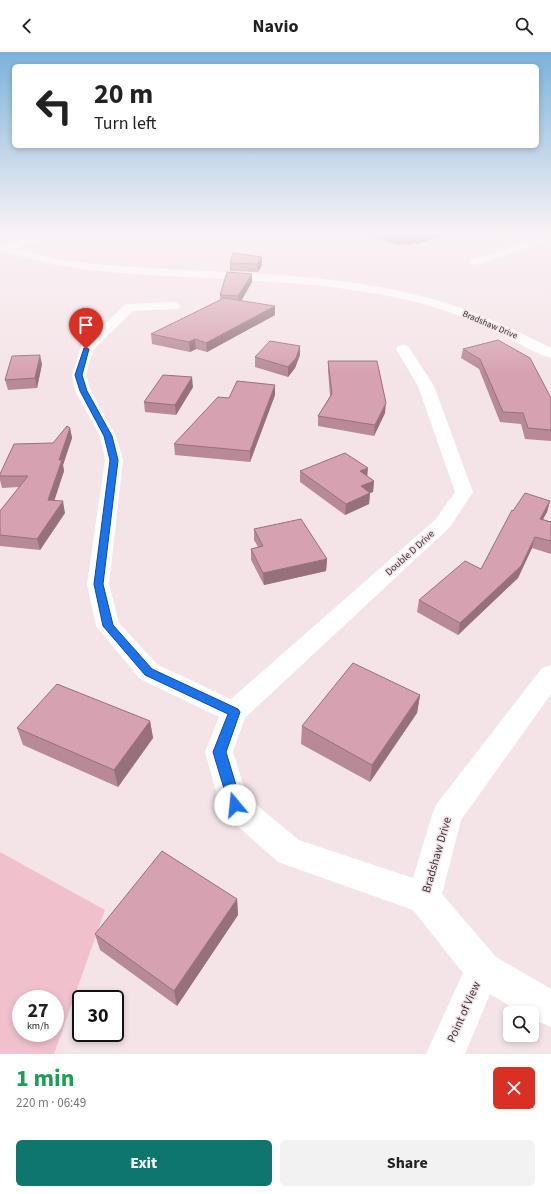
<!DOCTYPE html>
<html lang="en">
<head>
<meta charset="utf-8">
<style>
  :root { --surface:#fff; --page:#f2f2f2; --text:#222; --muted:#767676; --accent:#0f766e }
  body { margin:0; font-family:"Source Sans 3",sans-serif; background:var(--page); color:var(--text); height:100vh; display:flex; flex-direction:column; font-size:15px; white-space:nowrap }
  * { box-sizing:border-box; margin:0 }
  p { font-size:13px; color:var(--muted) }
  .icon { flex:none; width:22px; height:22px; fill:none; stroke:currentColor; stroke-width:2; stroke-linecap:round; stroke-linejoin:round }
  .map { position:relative; height:1002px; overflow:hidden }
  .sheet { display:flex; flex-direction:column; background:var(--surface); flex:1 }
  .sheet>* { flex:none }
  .top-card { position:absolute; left:12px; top:12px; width:527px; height:84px; border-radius:6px; box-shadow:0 2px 6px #0003; background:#fff; color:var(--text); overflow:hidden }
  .tools { position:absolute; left:503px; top:954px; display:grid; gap:8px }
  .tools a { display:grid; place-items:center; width:36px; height:36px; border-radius:6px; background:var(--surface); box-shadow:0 2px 6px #0003; font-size:20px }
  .speed { position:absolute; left:12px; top:938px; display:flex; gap:8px; font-size:20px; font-weight:700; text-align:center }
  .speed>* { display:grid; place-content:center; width:52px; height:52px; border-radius:50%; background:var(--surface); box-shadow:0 2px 6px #0003; line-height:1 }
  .speed small { font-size:10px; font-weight:400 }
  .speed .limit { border:2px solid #111; border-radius:6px; background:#fff; color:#111 }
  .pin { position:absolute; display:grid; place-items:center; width:34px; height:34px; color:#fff; margin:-41px -17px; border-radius:50% 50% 50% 0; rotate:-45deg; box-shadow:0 0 4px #0007 }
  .pin .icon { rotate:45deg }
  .me { position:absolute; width:44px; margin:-22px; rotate:343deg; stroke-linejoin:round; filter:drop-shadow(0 0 3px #0008) }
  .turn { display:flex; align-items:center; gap:14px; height:84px; padding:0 16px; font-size:18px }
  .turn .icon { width:52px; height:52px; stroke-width:2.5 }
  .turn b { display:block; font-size:28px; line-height:34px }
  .round { display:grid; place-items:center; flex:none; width:42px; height:42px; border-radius:6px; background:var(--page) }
  .head { display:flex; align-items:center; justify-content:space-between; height:68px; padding:0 16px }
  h1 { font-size:24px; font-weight:700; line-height:30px; color:#1e9e55 }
  .primary-button { display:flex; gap:8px; margin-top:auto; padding:8px 16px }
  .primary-button a { flex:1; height:46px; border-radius:6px; background:var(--accent); color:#fff; font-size:16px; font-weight:700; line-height:46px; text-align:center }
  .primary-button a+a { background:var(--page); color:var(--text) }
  header { display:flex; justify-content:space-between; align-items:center; height:52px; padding:0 16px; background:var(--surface); font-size:18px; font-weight:700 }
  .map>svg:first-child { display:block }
</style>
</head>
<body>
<header><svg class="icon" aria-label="back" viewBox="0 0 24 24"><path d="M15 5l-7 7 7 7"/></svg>Navio<svg class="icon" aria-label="search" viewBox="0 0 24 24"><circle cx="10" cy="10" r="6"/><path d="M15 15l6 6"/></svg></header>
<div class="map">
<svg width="551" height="1002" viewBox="0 0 551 1002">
  <rect width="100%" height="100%" fill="#f4e4e8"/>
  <path fill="#f0c0cd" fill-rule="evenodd" d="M 0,800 L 105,858 L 54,1002 L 0,1002 ZM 21,947 L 55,947 L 55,981 L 21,981 Z"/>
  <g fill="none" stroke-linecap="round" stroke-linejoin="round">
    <path fill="#fff" fill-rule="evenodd" d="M 40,182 L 57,182 L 55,184 L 16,196 L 56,207 L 87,211 C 199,223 315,216 425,245 C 469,256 511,276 551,296 L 551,306 C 534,302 518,290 502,283 C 470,267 437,254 403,247 C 299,224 192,229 87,218 L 56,213 L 0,199 L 0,192 L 5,193 Z
      M 551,182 L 551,188 L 478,212 L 474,213 L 469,210 L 470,208 Z
      M 174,250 L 178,251 L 180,254 L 178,257 L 133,259 L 93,298 L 86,323 L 91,339 L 116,384 L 123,408 L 109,532 L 119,571 L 158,613 L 231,647 L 436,467 L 455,440 L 418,334 L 396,297 L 398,294 L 403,293 L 408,294 L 434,334 L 473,440 L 450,475 L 245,666 L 233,700 L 247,745 L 299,788 L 413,826 L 432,763 L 436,753 L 542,616 L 551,613 L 551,642 L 461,768 L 442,842 L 496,905 L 551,937 L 551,975 L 532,967 L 532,961 L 522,961 L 490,942 L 465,1002 L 426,1002 L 463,921 L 413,858 L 278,810 L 224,762 L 220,753 L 205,700 L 219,665 L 140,627 L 96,574 L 87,532 L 105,408 L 100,384 L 75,339 L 72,323 L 81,294 L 126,252 Z"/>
  </g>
  <path fill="#b88a97" d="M 362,182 L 449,182 L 417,192 L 414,191 L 407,193 L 401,192 L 397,193 Z
    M 262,205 L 262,213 L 258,220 L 230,219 L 230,211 Z
    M 252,222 L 252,230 L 241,249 L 275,263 L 207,300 L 196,297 L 190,300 L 152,292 L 151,282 L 220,248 L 220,243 Z
    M 300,294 L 300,303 L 295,316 L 288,325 L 255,315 L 255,305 Z
    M 463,297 L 551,346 L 551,389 L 525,387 L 521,372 L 500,370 L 479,317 L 461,306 Z
    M 328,309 L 385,361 L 374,384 L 318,374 L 318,364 L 330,344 L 328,318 Z
    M 42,312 L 37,336 L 8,338 L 5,328 Z
    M 193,335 L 176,363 L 145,360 L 144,350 Z
    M 275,343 L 250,410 L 175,403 L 174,392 Z
    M 70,376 L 72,386 L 63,413 L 64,419 L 54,448 L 65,461 L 40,498 L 0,494 L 0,459 L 19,435 L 2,436 L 0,428 L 0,422 L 53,391 Z
    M 300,419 L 367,424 L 374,429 L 373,440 L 370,441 L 369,452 L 345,463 L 300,430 Z
    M 550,449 L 547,460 L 543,467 L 551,470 L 551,502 L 532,496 L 518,526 L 458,583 L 417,560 L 419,548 L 481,517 L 513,459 Z
    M 254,477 L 327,507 L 326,519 L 264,533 L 251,508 L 251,497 L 258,495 L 254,488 Z
    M 420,643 L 417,661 L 370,730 L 301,692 L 302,674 Z
    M 150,669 L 153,686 L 118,735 L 23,693 L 17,676 Z
    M 237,847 L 238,863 L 177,954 L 100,898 L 95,882 Z"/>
  <path fill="#96717b" d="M 425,182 L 449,182 L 417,192 L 418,184 Z
    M 402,184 L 401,192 L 397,193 L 398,185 Z
    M 415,184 L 414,191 L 407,193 L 408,186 Z
    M 262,205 L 262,213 L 258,220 L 257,212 Z
    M 252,222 L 252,230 L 239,253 L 238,244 Z
    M 275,254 L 275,263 L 207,300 L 206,291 Z
    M 195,287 L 196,297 L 190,300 L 189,290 Z
    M 300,294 L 300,303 L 295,316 L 288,325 L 288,315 Z
    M 40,303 L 42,312 L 37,336 L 35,326 Z
    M 192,325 L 193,335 L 176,363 L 175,353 Z
    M 275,333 L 275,343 L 250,410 L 250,399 Z
    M 386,351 L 385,361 L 374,384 L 375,373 Z
    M 70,376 L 72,386 L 63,413 L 64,419 L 51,459 L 48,448 L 59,408 Z
    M 368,416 L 367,427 L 360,419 Z
    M 374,429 L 373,440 L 370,441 L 369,452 L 345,463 L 346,452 L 361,434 Z
    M 63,449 L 65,461 L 40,498 L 37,487 Z
    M 550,449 L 547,460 L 537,478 L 540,467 Z
    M 535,485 L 532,496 L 518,526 L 458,583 L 460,571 Z
    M 327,507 L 326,519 L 264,533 L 263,521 Z
    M 420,643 L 417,661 L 370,730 L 372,713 Z
    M 150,669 L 153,686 L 118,735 L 114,718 Z
    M 237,847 L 238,863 L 177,954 L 174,939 Z"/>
  <path fill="#d6a1b0" stroke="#96717b" d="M 387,182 L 425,182 L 418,184 L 415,184 L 408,186 L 402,184 L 398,185 Z
    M 233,201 L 262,205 L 257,212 L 230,211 Z
    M 227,220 L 252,222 L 238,244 L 220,243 Z
    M 224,246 L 275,254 L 206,291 L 195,287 L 189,290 L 151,282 Z
    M 498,288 L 530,306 L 551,346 L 551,378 L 528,376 L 523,361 L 503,360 L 480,307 L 463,297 Z
    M 270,289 L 300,294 L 296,306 L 288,315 L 255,305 Z
    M 40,303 L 35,326 L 5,328 L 12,304 Z
    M 328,309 L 377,309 L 386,351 L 375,373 L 318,364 L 332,342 Z
    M 163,323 L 192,325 L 175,353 L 144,350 Z
    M 237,329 L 275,333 L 250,399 L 174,392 L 218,345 L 229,346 Z
    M 67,374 L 70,376 L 59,408 L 62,408 L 48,448 L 63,449 L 37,487 L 0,483 L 0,459 L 28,424 L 0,424 L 0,422 L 14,392 L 53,391 Z
    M 345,401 L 368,416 L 360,419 L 374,429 L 361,434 L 370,441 L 346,452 L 300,419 Z
    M 525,441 L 550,449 L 540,467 L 551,470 L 551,489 L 535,485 L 521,514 L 460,571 L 419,548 L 465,509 L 481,517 L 512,458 L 513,459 Z
    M 301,467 L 327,507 L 263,521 L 251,497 L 263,494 L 254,477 Z
    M 353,611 L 420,643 L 372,713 L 302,674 Z
    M 57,632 L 150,669 L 114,718 L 17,676 Z
    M 162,799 L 237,847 L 174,939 L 95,882 Z"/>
  <linearGradient id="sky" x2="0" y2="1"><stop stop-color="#7bb2da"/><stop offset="0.56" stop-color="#faf3f5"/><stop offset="1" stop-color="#faf3f5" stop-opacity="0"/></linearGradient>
  <rect width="551" height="323" fill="url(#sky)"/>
  <path fill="#1a73e8" stroke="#114b97" d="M 84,296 L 89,297 L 82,323 L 87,339 L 112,384 L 118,408 L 103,532 L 113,573 L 152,617 L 238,657 L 240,660 L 226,700 L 242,753 L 240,757 L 235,759 L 231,757 L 229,753 L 213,700 L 228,662 L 145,623 L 103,574 L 94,532 L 110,408 L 104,384 L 80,339 L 75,323 Z"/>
  <g text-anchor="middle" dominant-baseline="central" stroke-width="3" stroke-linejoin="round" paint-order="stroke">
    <g font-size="9" fill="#3b3537" stroke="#f4e4e8">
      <text transform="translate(490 273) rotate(23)">Bradshaw Drive</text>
    </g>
    <g font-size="10" fill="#3b3537" stroke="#f4e4e8">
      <text transform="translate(410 501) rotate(-42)">Double D Drive</text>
    </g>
    <g font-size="12" fill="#3b3537" stroke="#f4e4e8">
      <text transform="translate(437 803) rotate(-74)">Bradshaw Drive</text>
      <text transform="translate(464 960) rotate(-66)">Point of View</text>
    </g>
  </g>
</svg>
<div class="tools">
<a><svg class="icon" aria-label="search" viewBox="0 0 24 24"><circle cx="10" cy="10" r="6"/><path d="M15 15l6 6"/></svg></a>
</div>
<div class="speed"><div>27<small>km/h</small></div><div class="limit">30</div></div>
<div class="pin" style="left:86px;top:297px;background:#d93025"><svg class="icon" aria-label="arrive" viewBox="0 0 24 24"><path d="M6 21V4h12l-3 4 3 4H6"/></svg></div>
<svg class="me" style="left:235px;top:753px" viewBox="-20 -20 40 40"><circle r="19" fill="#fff"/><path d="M0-13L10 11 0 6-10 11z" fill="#1a73e8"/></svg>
<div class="top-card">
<div class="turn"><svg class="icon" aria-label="left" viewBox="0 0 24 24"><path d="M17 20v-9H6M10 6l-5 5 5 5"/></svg><div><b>20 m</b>Turn left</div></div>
</div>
</div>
<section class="sheet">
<div class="head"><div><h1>1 min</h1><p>220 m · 06:49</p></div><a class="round" style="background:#d93025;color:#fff"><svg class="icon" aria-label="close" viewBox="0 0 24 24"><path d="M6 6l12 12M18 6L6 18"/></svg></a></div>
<div class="primary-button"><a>Exit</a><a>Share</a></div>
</section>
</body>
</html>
